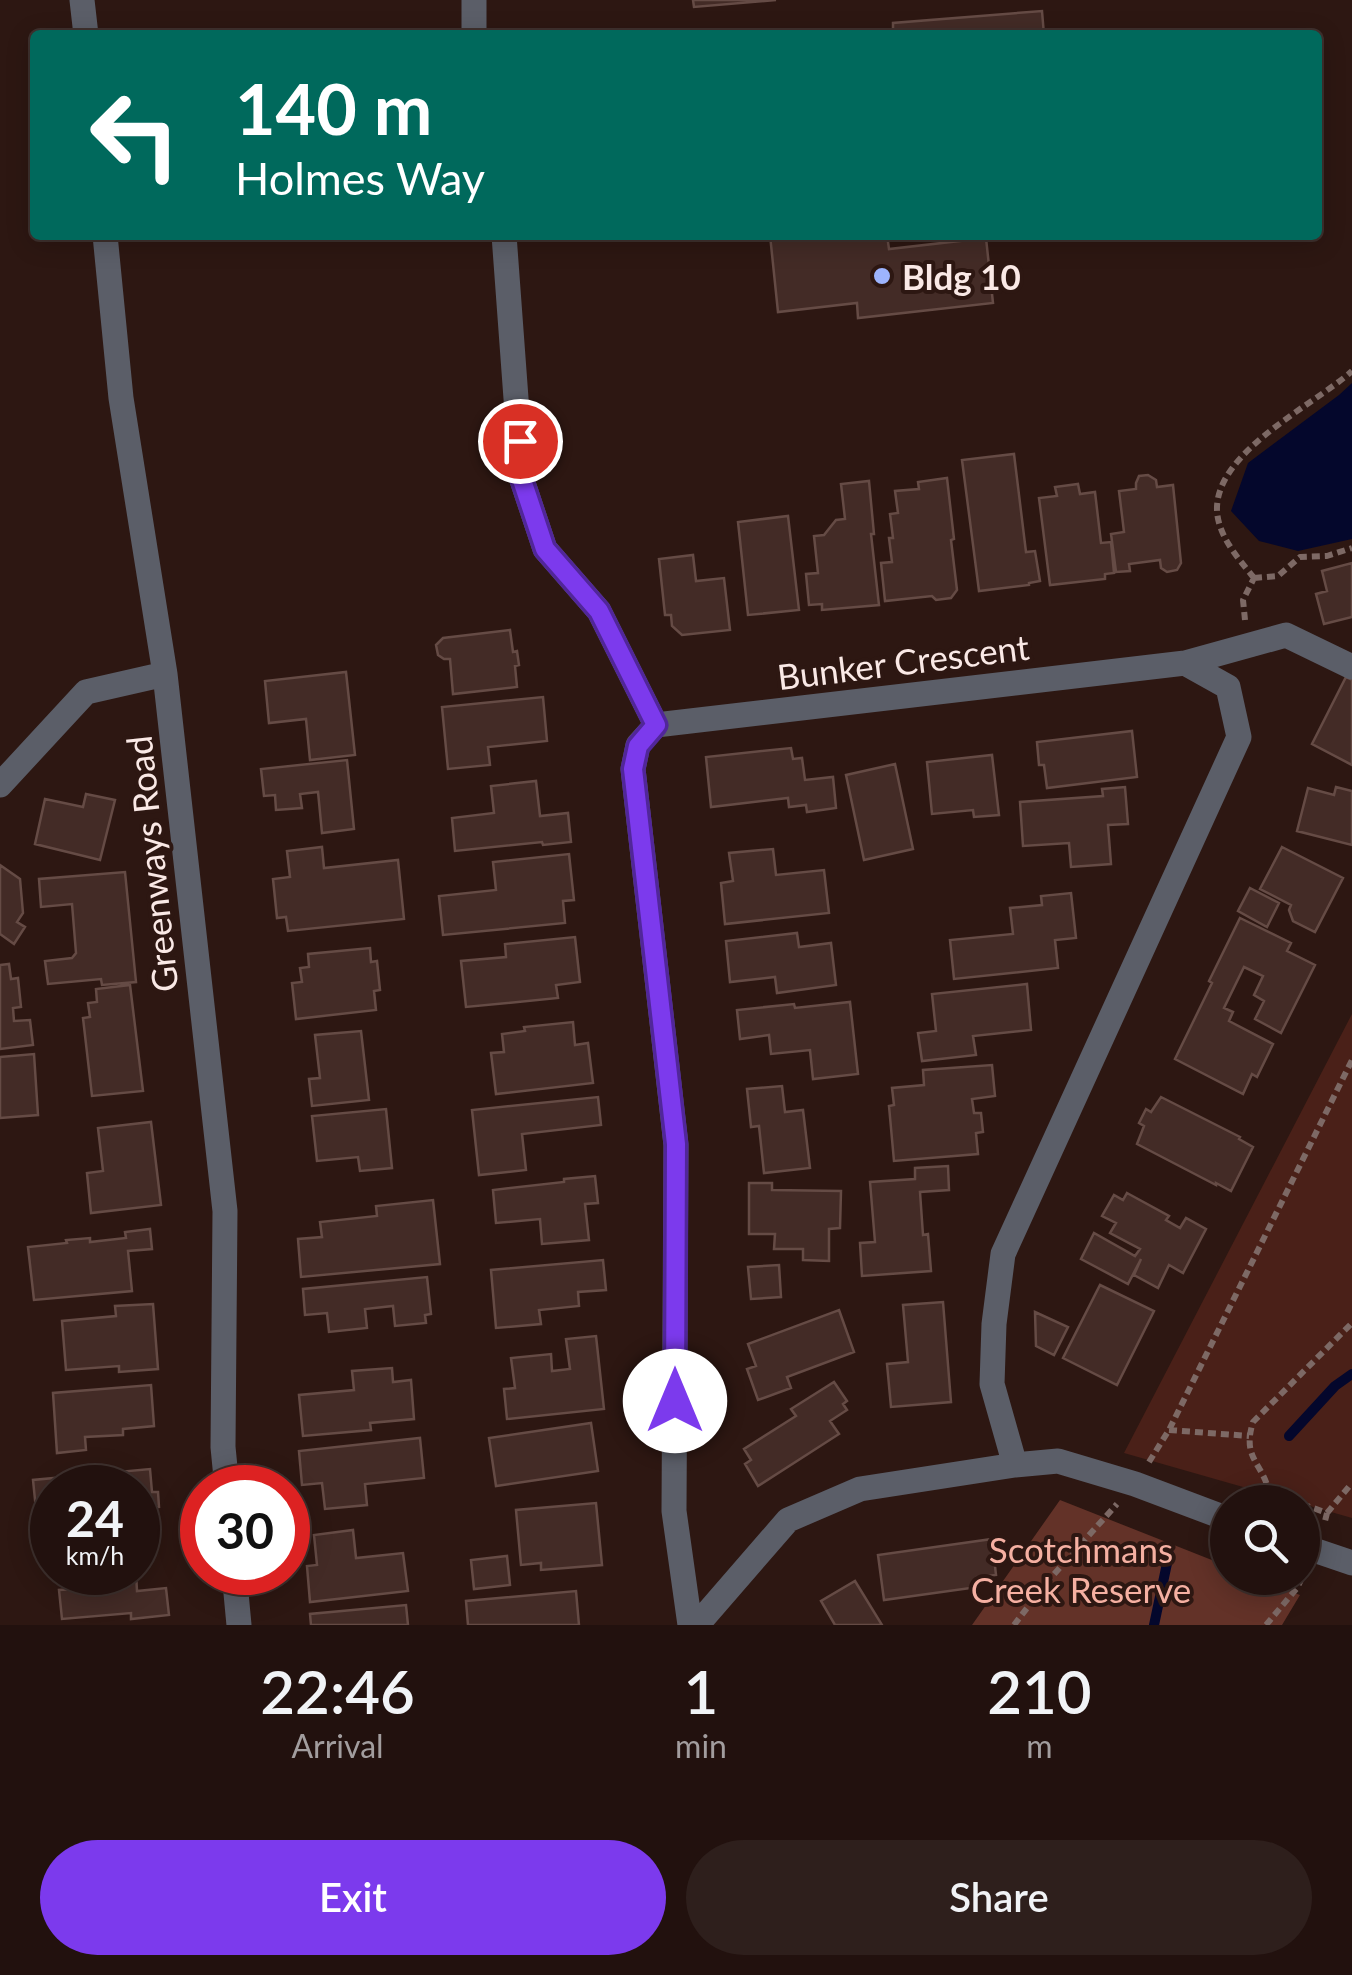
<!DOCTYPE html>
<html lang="en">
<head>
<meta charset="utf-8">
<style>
  :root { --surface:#22110e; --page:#2e1f1c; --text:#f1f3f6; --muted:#a29d9e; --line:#3f312e; --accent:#7c3aed }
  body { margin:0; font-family:Lato,sans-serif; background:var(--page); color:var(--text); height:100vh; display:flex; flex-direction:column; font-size:38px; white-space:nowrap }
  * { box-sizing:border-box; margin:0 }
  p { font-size:32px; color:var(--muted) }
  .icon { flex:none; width:55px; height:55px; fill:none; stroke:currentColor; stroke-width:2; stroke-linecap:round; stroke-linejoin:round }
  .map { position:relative; height:1625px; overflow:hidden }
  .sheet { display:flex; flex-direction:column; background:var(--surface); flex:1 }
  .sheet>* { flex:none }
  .guide { position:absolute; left:30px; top:30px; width:1292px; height:210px; border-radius:10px; box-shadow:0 5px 25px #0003,0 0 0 2px var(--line); background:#00695c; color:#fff; overflow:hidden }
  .fabs { position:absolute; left:1210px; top:1485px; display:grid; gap:20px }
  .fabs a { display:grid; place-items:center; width:110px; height:110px; border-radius:50%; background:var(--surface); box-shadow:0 5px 25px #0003,0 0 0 2px var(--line); font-size:50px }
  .speed { position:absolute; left:30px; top:1465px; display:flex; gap:20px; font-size:50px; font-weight:700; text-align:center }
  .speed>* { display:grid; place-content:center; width:130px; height:130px; border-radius:50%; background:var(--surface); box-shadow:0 5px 25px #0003,0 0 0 2px var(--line); line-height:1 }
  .speed small { font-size:25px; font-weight:400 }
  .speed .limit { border:15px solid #d22; background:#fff; color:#111 }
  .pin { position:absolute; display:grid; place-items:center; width:85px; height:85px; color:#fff; margin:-42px; border:5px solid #fff; border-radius:50%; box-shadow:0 2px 10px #0007 }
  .me { position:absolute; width:110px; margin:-55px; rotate:0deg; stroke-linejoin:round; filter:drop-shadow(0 0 8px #0008) }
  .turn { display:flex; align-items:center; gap:35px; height:210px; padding:0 40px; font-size:45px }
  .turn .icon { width:130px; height:130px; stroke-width:2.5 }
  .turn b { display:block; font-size:70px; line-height:85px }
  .eta { display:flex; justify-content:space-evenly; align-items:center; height:170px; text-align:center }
  .eta b { font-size:60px; font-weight:600; line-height:70px }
  .primary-button { display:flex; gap:20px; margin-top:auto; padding:20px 40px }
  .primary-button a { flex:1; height:115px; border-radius:60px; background:var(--accent); color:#fff; font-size:40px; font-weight:600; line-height:115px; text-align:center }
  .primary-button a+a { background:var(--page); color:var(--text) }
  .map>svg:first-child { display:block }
</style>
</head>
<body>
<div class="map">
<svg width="1352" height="1625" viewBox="0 0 1352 1625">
  <rect width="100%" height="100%" fill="#2d1712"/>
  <path fill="#4a2018" d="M 1352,1014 L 1352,1518 L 1124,1453 Z"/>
  <path fill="#633228" d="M 1060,1500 L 1227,1566 L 1228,1578 L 1255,1578 L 1300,1595 L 1282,1625 L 972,1625 Z"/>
  <path fill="#04072c" d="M 1352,383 L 1352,539 L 1298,551 L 1259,541 L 1231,511 L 1248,463 L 1339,395 Z"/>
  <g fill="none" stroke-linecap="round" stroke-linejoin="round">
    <path stroke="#04072c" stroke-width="10" d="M 1289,1436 L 1335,1386 L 1352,1374
      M 1154,1625 L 1169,1554"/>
  </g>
  <path fill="#432b26" stroke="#654b45" stroke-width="2.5" d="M 693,0 L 776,0 L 694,7 Z
    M 1042,11 L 1044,35 L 893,35 L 893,23 Z
    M 770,235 L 887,235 L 889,249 L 986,238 L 993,303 L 858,318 L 857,303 L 778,312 Z
    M 1014,454 L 1026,552 L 1035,551 L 1040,581 L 1029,583 L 1029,585 L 979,591 L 962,460 Z
    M 1148,475 L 1156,480 L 1157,487 L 1173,485 L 1181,563 L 1177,570 L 1167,572 L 1161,568 L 1160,560 L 1129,564 L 1130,571 L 1116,572 L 1111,534 L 1124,532 L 1119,491 L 1136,489 L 1136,483 L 1139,476 Z
    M 947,478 L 954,539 L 951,540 L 957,590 L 951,598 L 936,600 L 932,596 L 885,601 L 881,563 L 892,562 L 889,538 L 893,538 L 890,514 L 898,513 L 895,491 L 919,489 L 918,482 Z
    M 869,481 L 874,534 L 871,534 L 879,605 L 822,610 L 822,604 L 809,605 L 806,574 L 818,573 L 814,536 L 824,535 L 836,520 L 845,519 L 841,484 Z
    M 1078,484 L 1080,494 L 1095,492 L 1101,543 L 1111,542 L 1114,573 L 1105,574 L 1105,579 L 1050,585 L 1039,498 L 1057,496 L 1055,487 Z
    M 788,516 L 799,610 L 748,615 L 738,522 Z
    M 693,555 L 696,581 L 724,578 L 730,630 L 682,635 L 672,626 L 671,615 L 665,615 L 659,559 Z
    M 1352,563 L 1352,617 L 1324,624 L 1316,594 L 1327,591 L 1322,571 Z
    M 510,630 L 513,652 L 517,651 L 519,665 L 515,666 L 517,687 L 453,694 L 450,659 L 444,659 L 438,655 L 436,645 L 443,638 Z
    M 346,672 L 355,755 L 310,760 L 306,719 L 269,723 L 265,681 Z
    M 1346,677 L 1352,680 L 1352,765 L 1312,744 Z
    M 543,697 L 547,741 L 488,747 L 490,765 L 448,769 L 442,707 Z
    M 1132,731 L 1137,777 L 1047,788 L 1044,765 L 1039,765 L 1037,742 Z
    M 791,748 L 793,759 L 802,758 L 805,780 L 833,777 L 836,808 L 807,812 L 806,805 L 789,807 L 788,798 L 711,807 L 706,757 Z
    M 992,755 L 999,815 L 974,817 L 973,810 L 932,814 L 927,762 Z
    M 347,760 L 354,829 L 322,833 L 318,792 L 300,794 L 302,808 L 276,810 L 275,795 L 264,796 L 261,769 Z
    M 895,764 L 913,849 L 864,860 L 846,775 Z
    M 536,781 L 540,816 L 568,813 L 571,842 L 543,845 L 542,842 L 455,851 L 452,818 L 494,813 L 491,786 Z
    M 1125,787 L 1128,824 L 1108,825 L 1111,864 L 1071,867 L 1069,843 L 1023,846 L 1020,802 L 1103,796 L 1102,789 Z
    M 1336,787 L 1352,791 L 1352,845 L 1297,831 L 1308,788 L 1334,795 Z
    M 86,794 L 115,800 L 100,860 L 35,844 L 45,799 L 83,807 Z
    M 322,847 L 324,868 L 398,860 L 404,919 L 288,931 L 286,917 L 277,918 L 273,879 L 290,877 L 287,851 Z
    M 1282,847 L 1343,878 L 1315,932 L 1293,921 L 1289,910 L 1291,905 L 1260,889 Z
    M 773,849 L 776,875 L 824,870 L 829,913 L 725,924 L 721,883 L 733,881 L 729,853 Z
    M 569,854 L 574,900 L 563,901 L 565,923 L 443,935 L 439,896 L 496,890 L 493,862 Z
    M 0,865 L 20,879 L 23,913 L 17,922 L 25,927 L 14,944 L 0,934 Z
    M 125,872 L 136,982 L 102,985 L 101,979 L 48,984 L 45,961 L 72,958 L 76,953 L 72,904 L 41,907 L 39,879 Z
    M 1250,888 L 1279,903 L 1267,927 L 1238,911 Z
    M 1071,893 L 1076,938 L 1055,940 L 1058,968 L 954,979 L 950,940 L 1013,934 L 1010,908 L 1042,905 L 1041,896 Z
    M 1240,918 L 1291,943 L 1287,951 L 1315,965 L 1281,1033 L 1255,1019 L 1264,1001 L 1254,995 L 1263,976 L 1244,967 L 1224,1008 L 1233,1012 L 1229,1021 L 1273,1044 L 1257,1077 L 1252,1074 L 1243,1094 L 1175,1059 L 1212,983 L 1209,981 Z
    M 797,933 L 799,947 L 831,943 L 836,985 L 777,993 L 775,977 L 730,982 L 726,941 Z
    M 575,937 L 580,982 L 556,985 L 558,998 L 466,1007 L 461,961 L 506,957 L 505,944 Z
    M 370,948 L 371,962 L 377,961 L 380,990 L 374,991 L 376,1010 L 296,1019 L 292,983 L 302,982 L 300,968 L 309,967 L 308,954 Z
    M 9,964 L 11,979 L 18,978 L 21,1007 L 13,1008 L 14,1021 L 30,1020 L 33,1045 L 0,1049 L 0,965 Z
    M 1027,984 L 1031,1030 L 973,1036 L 976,1055 L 922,1061 L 918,1033 L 936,1031 L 932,994 Z
    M 130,985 L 143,1091 L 92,1096 L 83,1018 L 90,1017 L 88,1003 L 97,1002 L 96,989 Z
    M 850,1002 L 858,1074 L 813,1079 L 810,1050 L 771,1054 L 769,1035 L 740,1039 L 737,1010 L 794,1004 L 795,1008 Z
    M 573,1022 L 575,1045 L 588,1043 L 593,1083 L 496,1094 L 491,1053 L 504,1052 L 502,1034 L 525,1031 L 524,1027 Z
    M 361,1031 L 369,1100 L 312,1106 L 309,1079 L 320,1078 L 315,1035 Z
    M 34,1054 L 38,1115 L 0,1118 L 0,1057 Z
    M 992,1065 L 995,1096 L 972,1099 L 974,1113 L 981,1113 L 983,1132 L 976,1133 L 978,1154 L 894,1161 L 889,1106 L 894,1105 L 892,1088 L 924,1085 L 923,1070 Z
    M 782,1086 L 785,1112 L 803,1110 L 810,1168 L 764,1173 L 759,1126 L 751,1127 L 747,1089 Z
    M 598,1097 L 601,1125 L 522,1134 L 526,1170 L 479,1175 L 472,1110 Z
    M 1161,1097 L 1240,1137 L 1239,1139 L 1253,1147 L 1231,1191 L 1216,1183 L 1216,1185 L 1137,1144 L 1144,1126 L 1139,1123 L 1146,1109 L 1151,1112 Z
    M 386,1109 L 392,1168 L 360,1171 L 358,1157 L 317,1161 L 312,1116 Z
    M 151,1122 L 161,1205 L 91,1213 L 87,1173 L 103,1171 L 98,1128 Z
    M 948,1166 L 949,1190 L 920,1192 L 923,1235 L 928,1234 L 931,1271 L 862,1276 L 860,1243 L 875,1242 L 870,1182 L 915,1179 L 915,1168 Z
    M 595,1176 L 598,1203 L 585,1204 L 589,1240 L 542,1244 L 540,1219 L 496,1223 L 493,1190 L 564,1182 L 564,1179 Z
    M 749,1183 L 772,1183 L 772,1190 L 841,1191 L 840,1228 L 829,1229 L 829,1261 L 803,1260 L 803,1249 L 774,1249 L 775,1234 L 749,1234 Z
    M 1127,1193 L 1169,1216 L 1166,1220 L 1180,1228 L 1186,1218 L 1206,1229 L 1183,1273 L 1169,1265 L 1158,1288 L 1134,1275 L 1141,1259 L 1128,1284 L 1081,1259 L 1094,1233 L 1135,1256 L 1140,1249 L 1110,1233 L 1116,1223 L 1102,1216 L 1114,1195 L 1123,1200 Z
    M 433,1200 L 440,1264 L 301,1277 L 298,1239 L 322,1237 L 320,1222 L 377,1216 L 376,1206 Z
    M 150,1229 L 152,1249 L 128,1251 L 132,1291 L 34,1300 L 28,1247 L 67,1243 L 66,1240 L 90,1238 L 90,1242 L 126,1238 L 125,1232 Z
    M 603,1260 L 606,1290 L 578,1292 L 579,1306 L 539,1310 L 541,1324 L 496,1328 L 491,1270 Z
    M 779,1265 L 781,1297 L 751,1299 L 748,1267 Z
    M 427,1277 L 431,1314 L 425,1315 L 426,1323 L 395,1326 L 393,1306 L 365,1309 L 367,1328 L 329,1332 L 327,1313 L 305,1315 L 303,1289 Z
    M 1100,1285 L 1154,1311 L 1117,1385 L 1063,1358 Z
    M 943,1302 L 951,1402 L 891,1407 L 887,1364 L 908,1362 L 903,1305 Z
    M 153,1304 L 158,1369 L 119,1372 L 119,1366 L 66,1370 L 62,1321 L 116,1316 L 115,1306 Z
    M 839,1310 L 854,1352 L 787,1377 L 791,1388 L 758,1400 L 747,1369 L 756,1366 L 748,1344 Z
    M 1035,1312 L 1068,1327 L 1054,1355 L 1036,1346 Z
    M 596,1336 L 604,1409 L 507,1419 L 504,1389 L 515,1388 L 511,1358 L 551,1354 L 552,1371 L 570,1369 L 566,1339 Z
    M 392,1368 L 393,1382 L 411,1380 L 414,1419 L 370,1423 L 371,1430 L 303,1436 L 299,1395 L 354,1390 L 352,1371 Z
    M 834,1382 L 847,1401 L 843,1404 L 847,1410 L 830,1421 L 839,1434 L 758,1486 L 745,1464 L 751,1460 L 744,1449 L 796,1416 L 791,1409 Z
    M 151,1385 L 154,1426 L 123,1429 L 123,1435 L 85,1437 L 86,1450 L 57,1453 L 53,1393 Z
    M 591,1423 L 598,1471 L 496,1486 L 489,1438 Z
    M 420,1438 L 424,1478 L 365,1484 L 367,1505 L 325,1509 L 322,1483 L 302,1485 L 299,1451 Z
    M 150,1469 L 152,1492 L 158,1492 L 159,1507 L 151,1508 L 153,1538 L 138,1540 L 138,1488 L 52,1488 L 52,1538 L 39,1539 L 33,1480 Z
    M 596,1503 L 602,1565 L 541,1570 L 541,1563 L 521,1565 L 516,1510 Z
    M 353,1530 L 356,1558 L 403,1553 L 408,1591 L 310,1602 L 307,1566 L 317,1565 L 314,1535 Z
    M 992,1539 L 996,1575 L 977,1577 L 978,1587 L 884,1600 L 878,1555 Z
    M 507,1556 L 510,1585 L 474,1589 L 471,1560 Z
    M 74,1572 L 136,1572 L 137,1591 L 166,1588 L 169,1615 L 131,1619 L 131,1613 L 62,1619 L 59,1590 L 75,1589 Z
    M 855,1581 L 882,1625 L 835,1625 L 821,1601 Z
    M 576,1591 L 579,1625 L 468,1625 L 466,1601 Z
    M 406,1605 L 408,1625 L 311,1625 L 310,1614 Z"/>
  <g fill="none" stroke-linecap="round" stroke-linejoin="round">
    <path stroke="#7d6965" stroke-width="6" stroke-dasharray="8 5" stroke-linecap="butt" d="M 1254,578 C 1242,563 1226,545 1220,526 C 1197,460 1311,408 1352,371
      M 1254,578 L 1278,576 L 1300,557 L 1327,556 L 1352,548
      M 1245,620 L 1243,600 L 1254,578
      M 1169,1430 L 1249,1436
      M 1149,1462 L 1169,1430 L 1352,1060
      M 1298,1502 L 1269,1491 C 1261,1461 1242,1458 1253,1422 L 1352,1323
      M 1302,1504 L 1327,1513 L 1324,1525
      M 1327,1513 L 1352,1483
      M 1014,1625 L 1047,1582 L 1117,1504
      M 1266,1625 L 1297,1588 L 1302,1578"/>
    <path stroke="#5b5e68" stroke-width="25" d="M 82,0 L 86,35
      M 474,0 L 474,35
      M 105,235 L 121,398 L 165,674 L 225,1211 L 223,1447 L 227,1488
      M 504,235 L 522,480 L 545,549 L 599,611 L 656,725
      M 1185,663 L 1286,635 L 1352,667
      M 0,785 L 86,692 L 165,674
      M 1302,1546 L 1352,1563
      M 234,1572 L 239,1625
      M 690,1625 L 674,1511 L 676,1145 L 633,769 L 638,745 L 656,725 L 1185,663 L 1228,687 L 1239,737 L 1003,1254 L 994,1324 L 992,1384 L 1015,1465
      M 697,1625 L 788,1520 L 860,1489 L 1015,1465 L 1058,1461 L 1135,1484 L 1228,1519"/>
  </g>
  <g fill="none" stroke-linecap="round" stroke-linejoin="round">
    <defs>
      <path id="route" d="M 520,441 L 522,480 L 545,549 L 599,611 L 656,725 L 638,746 L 633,769 L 676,1144 L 675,1401"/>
    </defs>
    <use href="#route" stroke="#51269a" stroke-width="25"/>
    <use href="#route" stroke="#7c3aed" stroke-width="18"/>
  </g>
  <circle fill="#9db4fd" stroke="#2d1712" stroke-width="4" cx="882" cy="276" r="10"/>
  <g text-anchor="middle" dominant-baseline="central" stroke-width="8" stroke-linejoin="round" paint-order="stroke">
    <g font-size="35" font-weight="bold" fill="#fae9e6" stroke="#2d1712" text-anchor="start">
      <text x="902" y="276">Bldg 10</text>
    </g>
    <g font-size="35" fill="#fae9e6" stroke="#2d1712">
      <text transform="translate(903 661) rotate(-7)">Bunker Crescent</text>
      <text transform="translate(151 864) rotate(-96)">Greenways Road</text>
    </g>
    <g font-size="35" fill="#f5b0a2" stroke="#2d1712">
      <text x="1081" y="1549">Scotchmans<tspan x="1081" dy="40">Creek Reserve</tspan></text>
    </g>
  </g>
</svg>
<div class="fabs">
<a><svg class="icon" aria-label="search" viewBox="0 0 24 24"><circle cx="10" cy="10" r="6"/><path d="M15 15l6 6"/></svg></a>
</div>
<div class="speed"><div>24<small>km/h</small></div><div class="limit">30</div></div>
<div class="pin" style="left:520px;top:441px;background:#d93025"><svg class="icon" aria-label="arrive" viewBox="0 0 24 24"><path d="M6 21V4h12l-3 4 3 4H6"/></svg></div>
<svg class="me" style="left:675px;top:1401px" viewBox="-20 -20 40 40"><circle r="19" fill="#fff"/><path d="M0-13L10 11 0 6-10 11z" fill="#7c3aed"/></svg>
<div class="guide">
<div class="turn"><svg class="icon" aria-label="left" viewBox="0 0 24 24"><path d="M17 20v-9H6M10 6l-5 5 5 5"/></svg><div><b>140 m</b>Holmes Way</div></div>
</div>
</div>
<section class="sheet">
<div class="eta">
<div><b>22:46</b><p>Arrival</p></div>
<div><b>1</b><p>min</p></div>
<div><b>210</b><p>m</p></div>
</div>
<div class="primary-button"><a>Exit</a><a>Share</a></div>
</section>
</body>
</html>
